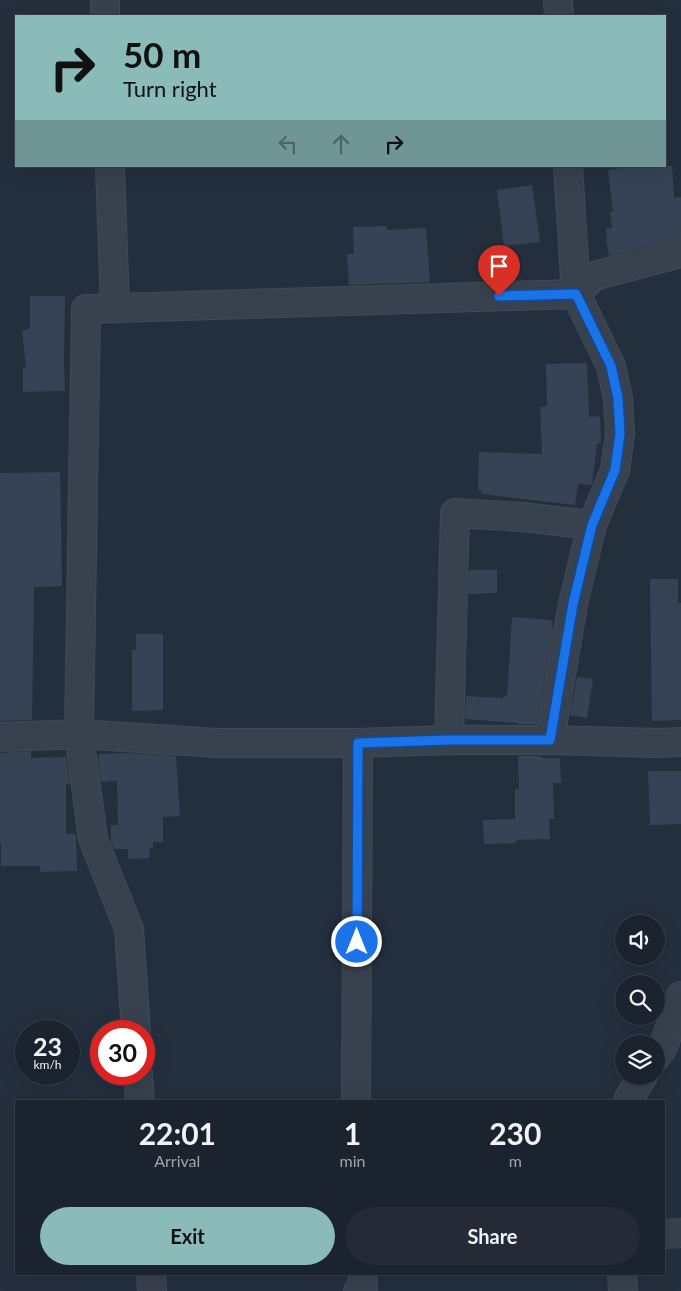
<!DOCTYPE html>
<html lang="en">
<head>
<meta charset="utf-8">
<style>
  :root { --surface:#1b232e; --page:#242b36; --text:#f1f3f6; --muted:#a0a4aa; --line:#39404a; --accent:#8bbbb9 }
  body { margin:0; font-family:Lato,sans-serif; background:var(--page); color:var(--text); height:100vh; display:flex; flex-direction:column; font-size:19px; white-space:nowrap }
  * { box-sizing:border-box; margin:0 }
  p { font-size:16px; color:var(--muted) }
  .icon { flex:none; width:28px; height:28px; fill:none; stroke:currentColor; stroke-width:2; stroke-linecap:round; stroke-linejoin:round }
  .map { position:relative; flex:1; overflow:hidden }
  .side { position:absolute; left:15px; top:1100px; width:650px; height:175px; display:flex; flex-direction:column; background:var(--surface); border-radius:0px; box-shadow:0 5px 20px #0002,0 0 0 1px var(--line) }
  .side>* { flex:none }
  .hud { position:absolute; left:15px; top:15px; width:651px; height:152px; border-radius:0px; box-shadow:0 5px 20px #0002,0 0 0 1px var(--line); background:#8bbbb9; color:#111; overflow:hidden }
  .fabs { position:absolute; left:615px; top:915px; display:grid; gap:10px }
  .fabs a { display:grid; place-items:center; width:50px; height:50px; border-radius:50%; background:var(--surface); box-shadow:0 5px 20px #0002,0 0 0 1px var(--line); font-size:25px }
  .speed { position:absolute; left:15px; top:1020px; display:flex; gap:10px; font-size:25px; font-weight:700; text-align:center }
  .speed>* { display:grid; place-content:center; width:65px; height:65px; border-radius:50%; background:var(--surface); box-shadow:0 5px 20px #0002,0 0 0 1px var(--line); line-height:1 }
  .speed small { font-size:12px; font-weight:400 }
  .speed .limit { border:8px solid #d22; background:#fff; color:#111 }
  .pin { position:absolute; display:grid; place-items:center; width:42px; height:42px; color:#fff; margin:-51px -21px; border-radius:50% 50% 50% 0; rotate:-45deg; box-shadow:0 0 5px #0007 }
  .pin .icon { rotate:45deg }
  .me { position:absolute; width:55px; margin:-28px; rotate:0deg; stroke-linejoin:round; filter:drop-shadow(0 0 4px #0008) }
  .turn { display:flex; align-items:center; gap:18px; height:105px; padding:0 25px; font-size:22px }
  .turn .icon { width:65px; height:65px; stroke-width:2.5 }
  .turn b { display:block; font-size:35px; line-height:42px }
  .lanes { display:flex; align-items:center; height:48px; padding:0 25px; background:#0003; justify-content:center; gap:25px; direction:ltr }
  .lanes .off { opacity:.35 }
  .eta { display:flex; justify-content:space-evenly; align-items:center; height:85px; text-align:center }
  .eta b { font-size:30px; font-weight:700; line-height:35px }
  .button { display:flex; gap:10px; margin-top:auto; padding:10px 25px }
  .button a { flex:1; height:58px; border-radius:30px; background:var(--accent); color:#111; font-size:20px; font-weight:700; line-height:58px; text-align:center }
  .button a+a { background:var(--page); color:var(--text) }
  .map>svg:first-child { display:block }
</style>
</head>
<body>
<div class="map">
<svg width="681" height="1291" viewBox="0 0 681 1291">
  <rect width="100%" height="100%" fill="#242f3e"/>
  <path fill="#364354" d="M 636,166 L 672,166 L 674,198 L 681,197 L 681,238 L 677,238 L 609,256 L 606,239 L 607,239 L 606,229 L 612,228 L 610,212 L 613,212 L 608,170 Z
    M 532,185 L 540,242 L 504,246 L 497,190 Z
    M 387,226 L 387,230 L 426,228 L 430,282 L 349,285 L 347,254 L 354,254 L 353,227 Z
    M 30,296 L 65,296 L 64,367 L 65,391 L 23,392 L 23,368 L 26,368 L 22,331 L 30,328 Z
    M 587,363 L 589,417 L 600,416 L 601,443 L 597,443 L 592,485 L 578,484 L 575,505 L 481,494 L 482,491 L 478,490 L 479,452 L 542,454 L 540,407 L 547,406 L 546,364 Z
    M 60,472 L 62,586 L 34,587 L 32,720 L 0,721 L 0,473 Z
    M 469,570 L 497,570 L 497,593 L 468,594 Z
    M 650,579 L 678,579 L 678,603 L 681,603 L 681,720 L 652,721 Z
    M 512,617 L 552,620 L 553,630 L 537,724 L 517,724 L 517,723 L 465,719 L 466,696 L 503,698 L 504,695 L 507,696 Z
    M 136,634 L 163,634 L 163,710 L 132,711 L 132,650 L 136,650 Z
    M 577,677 L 593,679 L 587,718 L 570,715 Z
    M 31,751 L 31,758 L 66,757 L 70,784 L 66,784 L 66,834 L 76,834 L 77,871 L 40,872 L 40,866 L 1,866 L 1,843 L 0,843 L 0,753 Z
    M 128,753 L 176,756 L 180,816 L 163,817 L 163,842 L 153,842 L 153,848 L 150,848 L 149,858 L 128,859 L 128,849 L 114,849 L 111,842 L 111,825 L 118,825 L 117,781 L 101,782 L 98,757 L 99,757 L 99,754 Z
    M 518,756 L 541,756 L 541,758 L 560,758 L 561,783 L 553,783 L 554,819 L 549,819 L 550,839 L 516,840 L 516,843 L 484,844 L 483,820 L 515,819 L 515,789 L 519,789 Z
    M 648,771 L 681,771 L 681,824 L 650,825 Z"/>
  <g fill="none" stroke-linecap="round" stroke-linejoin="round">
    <defs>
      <path id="street" d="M 105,0 L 105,16
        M 558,0 L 559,16
        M 110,166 L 115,308
        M 0,737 L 79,734 L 216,743 L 358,743 L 449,740 L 550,740 L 657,743 L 681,742
        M 449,740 L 455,513 L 522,517 L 592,525 L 615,470 L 620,434 L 618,398 L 611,366 L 576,294 L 568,166
        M 550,740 L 573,604 L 592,525
        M 136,1031 L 129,929 L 93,839 L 79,734 L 86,309 L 576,294 L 594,276 L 681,253
        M 656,1057 L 663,1047 L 681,996
        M 138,1074 L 140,1101
        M 356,1101 L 358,743
        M 628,1101 L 632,1093 L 643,1076
        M 664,1234 L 681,1233
        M 151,1274 L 152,1291
        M 622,1274 L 623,1291
        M 358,1291 L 363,1288 L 362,1274"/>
    </defs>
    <use href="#street" stroke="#414a57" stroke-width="30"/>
    <use href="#street" stroke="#38414e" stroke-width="28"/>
  </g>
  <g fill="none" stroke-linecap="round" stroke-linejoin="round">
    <defs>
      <path id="route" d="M 357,942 L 358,743 L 448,740 L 550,740 L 573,604 L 592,525 L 615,470 L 620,434 L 618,398 L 611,366 L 576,294 L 499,296"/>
    </defs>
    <use href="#route" stroke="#114b97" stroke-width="12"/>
    <use href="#route" stroke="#1a73e8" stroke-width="9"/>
  </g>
</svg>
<div class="fabs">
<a><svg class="icon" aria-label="sound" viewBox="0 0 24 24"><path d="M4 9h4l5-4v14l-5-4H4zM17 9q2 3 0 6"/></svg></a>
<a><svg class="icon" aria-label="search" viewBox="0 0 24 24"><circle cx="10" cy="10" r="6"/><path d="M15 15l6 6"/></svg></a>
<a><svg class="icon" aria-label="layers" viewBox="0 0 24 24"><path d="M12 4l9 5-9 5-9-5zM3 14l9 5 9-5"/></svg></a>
</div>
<div class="speed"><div>23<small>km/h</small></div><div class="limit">30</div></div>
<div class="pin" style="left:499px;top:296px;background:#d93025"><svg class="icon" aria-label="arrive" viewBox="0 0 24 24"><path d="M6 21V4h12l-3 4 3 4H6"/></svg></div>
<svg class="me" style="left:357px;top:942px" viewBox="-20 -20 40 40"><circle r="17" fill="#1a73e8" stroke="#fff" stroke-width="3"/><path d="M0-11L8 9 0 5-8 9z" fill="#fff"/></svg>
<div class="hud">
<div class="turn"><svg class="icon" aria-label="right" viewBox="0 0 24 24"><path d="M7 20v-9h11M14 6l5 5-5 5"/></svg><div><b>50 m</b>Turn right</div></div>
<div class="lanes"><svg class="icon off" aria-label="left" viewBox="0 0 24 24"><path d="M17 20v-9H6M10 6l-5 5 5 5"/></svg><svg class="icon off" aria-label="ahead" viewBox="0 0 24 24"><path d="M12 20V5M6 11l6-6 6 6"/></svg><svg class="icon" aria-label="right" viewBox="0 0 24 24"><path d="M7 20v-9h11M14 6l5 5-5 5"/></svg></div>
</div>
<section class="side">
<div class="eta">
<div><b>22:01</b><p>Arrival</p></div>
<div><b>1</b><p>min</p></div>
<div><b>230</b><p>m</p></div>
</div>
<div class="button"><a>Exit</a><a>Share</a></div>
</section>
</div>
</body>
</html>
